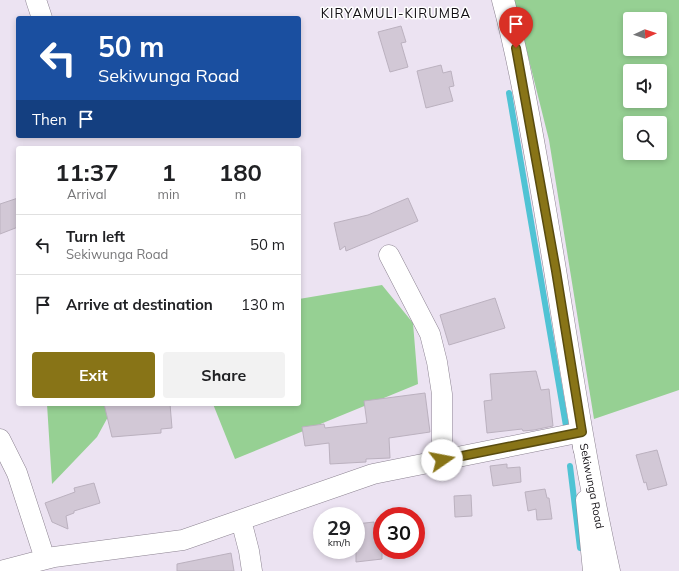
<!DOCTYPE html>
<html lang="en">
<head>
<meta charset="utf-8">
<style>
  :root { --surface:#fff; --page:#f2f2f2; --text:#202124; --muted:#757577; --line:#e0e0e0; --accent:#887417 }
  body { margin:0; font-family:Mulish,sans-serif; background:var(--page); color:var(--text); height:100vh; display:flex; flex-direction:column; font-size:15px; white-space:nowrap }
  * { box-sizing:border-box; margin:0 }
  p { font-size:13px; color:var(--muted) }
  .icon { flex:none; width:22px; height:22px; fill:none; stroke:currentColor; stroke-width:2; stroke-linecap:round; stroke-linejoin:round }
  .map { position:relative; flex:1; overflow:hidden }
  .sheet { position:absolute; left:16px; top:146px; width:285px; height:260px; display:flex; flex-direction:column; background:var(--surface); border-radius:4px; box-shadow:0 2px 6px #0003 }
  .sheet>* { flex:none }
  .top-card { position:absolute; left:16px; top:16px; width:285px; height:122px; border-radius:4px; box-shadow:0 2px 6px #0003; background:#1a4fa0; color:#fff; overflow:hidden }
  .needle { width:26px; rotate:87deg }
  .buttons { position:absolute; left:623px; top:12px; display:grid; gap:8px }
  .buttons a { display:grid; place-items:center; width:44px; height:44px; border-radius:4px; background:var(--surface); box-shadow:0 2px 6px #0003; font-size:20px }
  .speed { position:absolute; left:313px; top:507px; display:flex; gap:8px; font-size:20px; font-weight:700; text-align:center }
  .speed>* { display:grid; place-content:center; width:52px; height:52px; border-radius:50%; background:var(--surface); box-shadow:0 2px 6px #0003; line-height:1 }
  .speed small { font-size:10px; font-weight:400 }
  .speed .limit { border:6px solid #d22; background:#fff; color:#111 }
  .pin { position:absolute; display:grid; place-items:center; width:34px; height:34px; color:#fff; margin:-41px -17px; border-radius:50% 50% 50% 0; rotate:-45deg; box-shadow:0 0 4px #0007 }
  .pin .icon { rotate:45deg }
  .me { position:absolute; width:44px; margin:-22px; rotate:78deg; stroke-linejoin:round; filter:drop-shadow(0 0 3px #0008) }
  .turn { display:flex; align-items:center; gap:14px; height:84px; padding:0 16px; font-size:18px }
  .turn .icon { width:52px; height:52px; stroke-width:2.5 }
  .turn b { display:block; font-size:28px; line-height:34px }
  .then { display:flex; align-items:center; height:38px; padding:0 16px; background:#0003; gap:8px; font-size:15px }
  .eta { display:flex; justify-content:space-evenly; align-items:center; height:68px; text-align:center }
  .eta b { font-size:24px; font-weight:700; line-height:28px }
  .primary-button { display:flex; gap:8px; margin-top:auto; padding:8px 16px }
  .primary-button a { flex:1; height:46px; border-radius:4px; background:var(--accent); color:#fff; font-size:16px; font-weight:700; line-height:46px; text-align:center }
  .primary-button a+a { background:var(--page); color:var(--text) }
  ul { padding:0; list-style:none }
  li { display:flex; align-items:center; gap:12px; height:60px; padding:0 16px; border-top:1px solid var(--line) }
  li div { flex:1 }
  li b { display:block; font-size:15px }
  li em { font-style:normal }
  .map>svg:first-child { display:block }
</style>
</head>
<body>
<div class="map">
<svg width="679" height="571" viewBox="0 0 679 571">
  <rect width="100%" height="100%" fill="#ece3f2"/>
  <path fill="#96d093" fill-rule="evenodd" d="M 514,0 L 679,0 L 679,390 L 594,419 L 549,140 ZM 630,19 L 660,19 L 660,49 L 630,49 ZM 630,71 L 660,71 L 660,101 L 630,101 ZM 630,123 L 660,123 L 660,153 L 630,153 Z
    M 382,285 L 413,323 L 418,384 L 235,459 L 213,404 L 299,404 L 299,299 Z
    M 47,404 L 115,404 L 97,437 L 52,484 Z"/>
  <g fill="none" stroke-linecap="round" stroke-linejoin="round">
    <path stroke="#50c3d4" stroke-width="6" d="M 509,93 L 566,426
      M 570,466 L 580,548"/>
  </g>
  <path fill="#d2c8d6" stroke="#bbb1bf" d="M 401,26 L 406,42 L 401,43 L 408,67 L 390,72 L 378,32 Z
    M 441,65 L 443,73 L 451,71 L 454,86 L 449,87 L 453,101 L 426,108 L 417,71 Z
    M 18,198 L 18,227 L 0,234 L 0,204 Z
    M 408,198 L 418,221 L 346,251 L 345,246 L 340,250 L 334,223 L 368,215 Z
    M 495,298 L 505,328 L 449,345 L 440,315 Z
    M 536,371 L 541,390 L 549,389 L 553,426 L 534,430 L 523,431 L 522,429 L 487,433 L 484,401 L 492,400 L 490,374 Z
    M 425,393 L 430,432 L 389,438 L 390,458 L 366,459 L 366,462 L 330,464 L 329,443 L 305,446 L 302,427 L 324,424 L 325,428 L 367,423 L 364,401 Z
    M 104,404 L 170,404 L 172,428 L 161,429 L 161,433 L 112,437 Z
    M 657,450 L 667,485 L 648,490 L 646,482 L 644,483 L 636,455 Z
    M 507,464 L 507,468 L 520,467 L 521,482 L 493,486 L 490,466 Z
    M 94,483 L 100,503 L 74,511 L 74,513 L 66,516 L 68,529 L 52,522 L 45,503 L 75,492 L 74,488 Z
    M 545,489 L 547,498 L 549,498 L 552,519 L 537,520 L 536,509 L 528,511 L 525,492 Z
    M 471,495 L 472,516 L 455,517 L 454,496 Z
    M 374,522 L 375,531 L 382,530 L 382,559 L 356,562 L 356,524 Z
    M 231,553 L 234,571 L 177,571 L 177,564 Z"/>
  <g fill="none" stroke-linecap="round" stroke-linejoin="round">
    <defs>
      <path id="minor" d="M 36,0 L 42,18
        M 389,255 L 430,334 L 437,362 L 442,394 L 442,460
        M 0,439 L 17,473 L 45,559
        M 586,500 L 593,571
        M 241,520 L 249,551 L 252,571
        M 0,571 L 54,557 L 183,540 L 373,474 L 582,432 L 583,448"/>
      <path id="secondary" d="M 503,0 C 518,56 528,112 538,169 C 562,303 579,438 609,571"/>
    </defs>
    <use href="#minor" stroke="#8c8391" stroke-width="21"/>
    <use href="#secondary" stroke="#8c8391" stroke-width="23"/>
    <use href="#minor" stroke="#fff" stroke-width="20"/>
    <use href="#secondary" stroke="#fff" stroke-width="22"/>
  </g>
  <g fill="none" stroke-linecap="round" stroke-linejoin="round">
    <defs>
      <path id="route" d="M 442,460 L 582,432 L 556,271 L 516,48"/>
    </defs>
    <use href="#route" stroke="#584b0f" stroke-width="10"/>
    <use href="#route" stroke="#887417" stroke-width="7"/>
  </g>
  <g text-anchor="middle" dominant-baseline="central" stroke-width="3" stroke-linejoin="round" paint-order="stroke">
    <g font-size="11" fill="#110e13" stroke="#fff">
      <text transform="translate(592 486) rotate(79)">Sekiwunga Road</text>
    </g>
    <g font-size="13" letter-spacing="1" fill="#110e13" stroke="#fff">
      <text x="396" y="13">KIRYAMULI-KIRUMBA</text>
    </g>
  </g>
</svg>
<div class="buttons">
<a><svg class="needle" viewBox="-14 -14 28 28"><path d="M0-13l5 13h-10z" fill="#e53935"/><path d="M0 13l5-13h-10z" fill="#757577"/></svg></a>
<a><svg class="icon" aria-label="sound" viewBox="0 0 24 24"><path d="M4 9h4l5-4v14l-5-4H4zM17 9q2 3 0 6"/></svg></a>
<a><svg class="icon" aria-label="search" viewBox="0 0 24 24"><circle cx="10" cy="10" r="6"/><path d="M15 15l6 6"/></svg></a>
</div>
<div class="speed"><div>29<small>km/h</small></div><div class="limit">30</div></div>
<div class="pin" style="left:516px;top:48px;background:#d93025"><svg class="icon" aria-label="arrive" viewBox="0 0 24 24"><path d="M6 21V4h12l-3 4 3 4H6"/></svg></div>
<svg class="me" style="left:442px;top:460px" viewBox="-20 -20 40 40"><circle r="19" fill="#fff"/><path d="M0-13L10 11 0 6-10 11z" fill="#887417"/></svg>
<div class="top-card">
<div class="turn"><svg class="icon" aria-label="left" viewBox="0 0 24 24"><path d="M17 20v-9H6M10 6l-5 5 5 5"/></svg><div><b>50 m</b>Sekiwunga Road</div></div>
<div class="then">Then<svg class="icon" aria-label="arrive" viewBox="0 0 24 24"><path d="M6 21V4h12l-3 4 3 4H6"/></svg></div>
</div>
<section class="sheet">
<div class="eta">
<div><b>11:37</b><p>Arrival</p></div>
<div><b>1</b><p>min</p></div>
<div><b>180</b><p>m</p></div>
</div>
<ul>
<li><svg class="icon" aria-label="left" viewBox="0 0 24 24"><path d="M17 20v-9H6M10 6l-5 5 5 5"/></svg><div><b>Turn left</b><p>Sekiwunga Road</p></div><em>50 m</em></li>
<li><svg class="icon" aria-label="arrive" viewBox="0 0 24 24"><path d="M6 21V4h12l-3 4 3 4H6"/></svg><div><b>Arrive at destination</b></div><em>130 m</em></li>
</ul>
<div class="primary-button"><a>Exit</a><a>Share</a></div>
</section>
</div>
</body>
</html>
